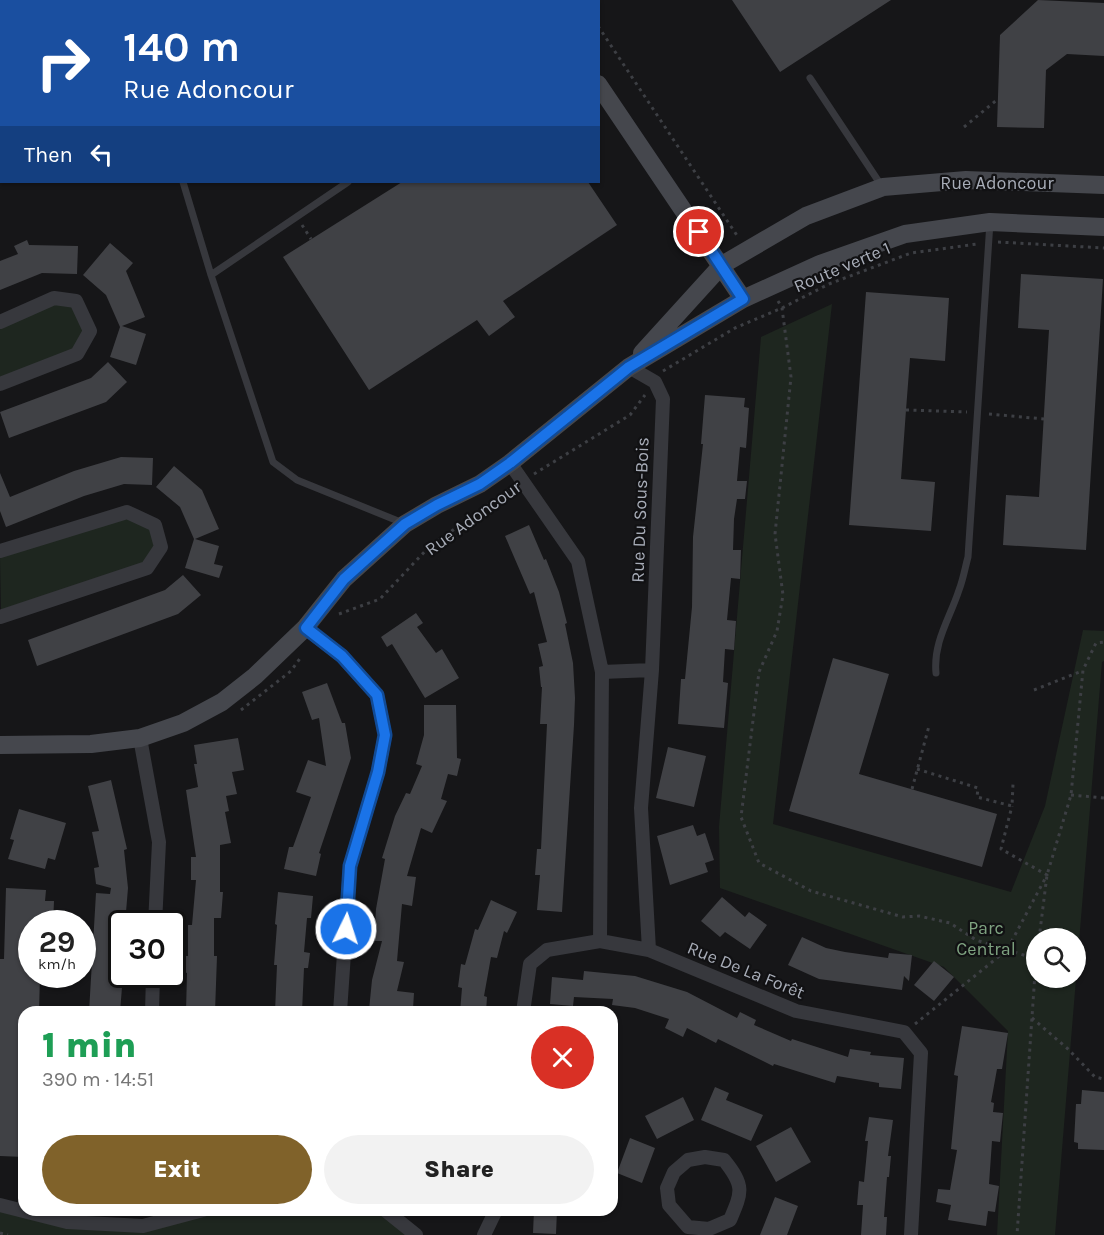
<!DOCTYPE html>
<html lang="en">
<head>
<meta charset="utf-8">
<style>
  :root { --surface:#fff; --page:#f2f2f2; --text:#222; --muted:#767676; --accent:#80622a }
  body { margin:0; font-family:Karla,sans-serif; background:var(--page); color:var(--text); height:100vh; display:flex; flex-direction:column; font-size:22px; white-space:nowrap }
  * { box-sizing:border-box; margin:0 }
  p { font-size:20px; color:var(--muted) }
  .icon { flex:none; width:33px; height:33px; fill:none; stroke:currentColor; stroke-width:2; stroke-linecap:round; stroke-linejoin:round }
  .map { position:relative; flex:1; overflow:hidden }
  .drawer { position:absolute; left:18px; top:1006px; width:600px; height:210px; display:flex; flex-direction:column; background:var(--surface); border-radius:18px; box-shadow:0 2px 4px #0004 }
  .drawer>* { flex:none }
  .banner { position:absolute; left:0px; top:0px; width:600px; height:183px; box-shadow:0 2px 4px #0004; background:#1a4fa0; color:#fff; overflow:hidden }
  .buttons { position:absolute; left:1026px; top:928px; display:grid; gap:12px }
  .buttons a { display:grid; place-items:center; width:60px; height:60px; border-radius:50%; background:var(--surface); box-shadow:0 2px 4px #0004; font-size:30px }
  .speed { position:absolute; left:18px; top:910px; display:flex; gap:12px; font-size:30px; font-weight:700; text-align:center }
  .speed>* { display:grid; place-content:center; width:78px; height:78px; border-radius:50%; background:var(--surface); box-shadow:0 2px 4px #0004; line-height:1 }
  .speed small { font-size:15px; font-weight:400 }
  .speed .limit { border:3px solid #111; border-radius:9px; background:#fff; color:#111 }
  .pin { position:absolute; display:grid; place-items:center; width:51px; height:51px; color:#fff; margin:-26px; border:3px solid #fff; border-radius:50%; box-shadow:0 2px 6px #0007 }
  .me { position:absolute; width:66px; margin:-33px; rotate:4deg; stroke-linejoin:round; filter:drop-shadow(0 0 4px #0008) }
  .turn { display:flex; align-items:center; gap:21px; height:126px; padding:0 24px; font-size:27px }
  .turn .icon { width:78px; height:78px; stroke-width:2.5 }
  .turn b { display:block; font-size:42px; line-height:51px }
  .then { display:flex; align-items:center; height:57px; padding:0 24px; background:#0003; gap:12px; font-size:22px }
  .round { display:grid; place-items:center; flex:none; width:63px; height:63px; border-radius:32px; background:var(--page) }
  .summary { display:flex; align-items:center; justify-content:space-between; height:102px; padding:0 24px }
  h1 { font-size:36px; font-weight:800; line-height:45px; color:#1e9e55 }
  .cta { display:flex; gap:12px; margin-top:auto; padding:12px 24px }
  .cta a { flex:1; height:69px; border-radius:36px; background:var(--accent); color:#fff; font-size:24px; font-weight:800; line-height:69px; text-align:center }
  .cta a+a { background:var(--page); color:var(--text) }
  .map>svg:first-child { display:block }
</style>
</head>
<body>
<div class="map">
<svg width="1104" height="1235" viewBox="0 0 1104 1235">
  <rect width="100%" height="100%" fill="#161618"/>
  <path fill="#1e261f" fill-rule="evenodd" d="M 54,304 L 73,305 L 84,331 L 73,350 L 0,378 L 0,327 Z
    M 832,304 L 773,824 L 1011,892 L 1045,806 L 1083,630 L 1104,631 L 1104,661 L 1102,662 L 1055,1235 L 997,1235 L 1008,1031 L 944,967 L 720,888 L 719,827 L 761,337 ZM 1036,939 L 1076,939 L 1076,978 L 1036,978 Z
    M 127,517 L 151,529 L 155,546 L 143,564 L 1,611 L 0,557 Z
    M 0,1205 L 67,1222 L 143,1226 L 203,1211 L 385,1211 L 416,1235 L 0,1235 Z"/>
  <path fill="#404145" d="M 732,0 L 891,0 L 780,72 Z
    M 1038,0 L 1104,3 L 1104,56 L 1067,54 L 1046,70 L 1044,128 L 997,127 L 1000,35 Z
    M 402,182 L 588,182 L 617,225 L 503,301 L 515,317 L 489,336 L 477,320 L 369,390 L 283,257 Z
    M 27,240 L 29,245 L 78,246 L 77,274 L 42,273 L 0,290 L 0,261 L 18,254 L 14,246 Z
    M 110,243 L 133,263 L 126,271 L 145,317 L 122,326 L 146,334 L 136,365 L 110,357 L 120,327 L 106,295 L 83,275 Z
    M 1021,274 L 1103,279 L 1086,550 L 1003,545 L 1006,495 L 1039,497 L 1049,330 L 1018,328 Z
    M 866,292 L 949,298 L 945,361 L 910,358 L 906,410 L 901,479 L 935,482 L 931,531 L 849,525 Z
    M 108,362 L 127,382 L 106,402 L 9,438 L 0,412 L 91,378 Z
    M 705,395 L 745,398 L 744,407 L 749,408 L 746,448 L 740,447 L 737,481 L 747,481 L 745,499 L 737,499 L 734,519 L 733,550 L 741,550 L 740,579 L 731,578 L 727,620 L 736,621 L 734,650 L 725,649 L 723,682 L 728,683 L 724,728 L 678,724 L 681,679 L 685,679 L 692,607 L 693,537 L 703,444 L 701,444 Z
    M 121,457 L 153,458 L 152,485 L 124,484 L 84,496 L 6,527 L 0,511 L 0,473 L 10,497 L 74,471 Z
    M 174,466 L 202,490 L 219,529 L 195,539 L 219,546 L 214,564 L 223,566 L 219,578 L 185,568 L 194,539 L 180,507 L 156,487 Z
    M 529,525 L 544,560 L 546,559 L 559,592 L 567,623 L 565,624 L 573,663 L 575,698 L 574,725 L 562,912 L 537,910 L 540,875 L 535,875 L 537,849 L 541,849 L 547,724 L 540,724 L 542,687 L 541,687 L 539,667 L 543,666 L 538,644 L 547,642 L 534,592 L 530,594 L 505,536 Z
    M 183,575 L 201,595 L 178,614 L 37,666 L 28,640 L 165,590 Z
    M 416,613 L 423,623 L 417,627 L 436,653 L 442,649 L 459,678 L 425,698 L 392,644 L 387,647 L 381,637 Z
    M 833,658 L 889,674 L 859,774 L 997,814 L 982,867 L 789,811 Z
    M 327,683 L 342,723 L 345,723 L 351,758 L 319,853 L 321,854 L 316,876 L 284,869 L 289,847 L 293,847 L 311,797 L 296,792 L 308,760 L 326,766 L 319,718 L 312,720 L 302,692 Z
    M 424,705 L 456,705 L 457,758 L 461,759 L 457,776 L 448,774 L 441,799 L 447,801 L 432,833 L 421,828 L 407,876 L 416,877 L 412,906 L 402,904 L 397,961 L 404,962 L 397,991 L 414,993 L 413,1009 L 403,1008 L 403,1012 L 377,1012 L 377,1011 L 369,1010 L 372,980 L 382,941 L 374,941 L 376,909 L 385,859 L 382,858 L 395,816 L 406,793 L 410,794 L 422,766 L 416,764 L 424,735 Z
    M 238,738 L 244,770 L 232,772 L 237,794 L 226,796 L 229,811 L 225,812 L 231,843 L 220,845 L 220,892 L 223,892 L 221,918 L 214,918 L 214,956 L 217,956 L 215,1012 L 186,1012 L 187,973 L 184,972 L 184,956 L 188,956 L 188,925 L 192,925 L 196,880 L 191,880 L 191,857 L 196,857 L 186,790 L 198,787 L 194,764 L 197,764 L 194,745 Z
    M 668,747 L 706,756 L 694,807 L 656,798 Z
    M 111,780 L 127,849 L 124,850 L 128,888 L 125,924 L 122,924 L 123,975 L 120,1012 L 89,1012 L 96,893 L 110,894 L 111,888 L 96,884 L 94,868 L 99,867 L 92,832 L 99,831 L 88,786 Z
    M 19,809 L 66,823 L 55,860 L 48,858 L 45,869 L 8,859 L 14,840 L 10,839 Z
    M 693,825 L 697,836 L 705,833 L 714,860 L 705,863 L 708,872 L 670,885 L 657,836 Z
    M 6,888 L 46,890 L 45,901 L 54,901 L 53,924 L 32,924 L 32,975 L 40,975 L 39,1012 L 24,1012 L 24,1157 L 0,1156 L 0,959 L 4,959 Z
    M 278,892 L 313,896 L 311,918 L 307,918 L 304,952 L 310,953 L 308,968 L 304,968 L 302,1012 L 275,1012 L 277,965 L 274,965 L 277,925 L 275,924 Z
    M 722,897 L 745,917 L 749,912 L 767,925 L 750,949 L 725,932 L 720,937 L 701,921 Z
    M 491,900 L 517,912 L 507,933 L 504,931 L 497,958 L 491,957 L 484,996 L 487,997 L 486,1012 L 460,1012 L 462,988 L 458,987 L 461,964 L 465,965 L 475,929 L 478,930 Z
    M 802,937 L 826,948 L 845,952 L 888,958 L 889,953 L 912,955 L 909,981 L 904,976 L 902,990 L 819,979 L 788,965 Z
    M 934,961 L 954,977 L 934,1001 L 914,985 Z
    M 584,971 L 635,976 L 687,992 L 737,1018 L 740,1012 L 756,1020 L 754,1025 L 791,1041 L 792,1039 L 848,1057 L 850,1049 L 871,1052 L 870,1055 L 904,1058 L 901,1089 L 879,1087 L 879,1083 L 837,1076 L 835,1083 L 774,1064 L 773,1066 L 718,1039 L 716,1043 L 687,1028 L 683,1037 L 665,1028 L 669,1019 L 635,1008 L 612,1005 L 613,999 L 574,997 L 573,1006 L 550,1004 L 552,977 L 583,980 Z
    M 962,1026 L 1008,1033 L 1002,1069 L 997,1069 L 991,1102 L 994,1103 L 993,1112 L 1003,1113 L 1000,1142 L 992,1141 L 989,1184 L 999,1186 L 995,1212 L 988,1211 L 986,1226 L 948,1220 L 951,1205 L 936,1202 L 938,1189 L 950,1190 L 957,1150 L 951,1149 L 958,1076 L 954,1075 Z
    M 715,1087 L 729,1093 L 726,1100 L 763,1115 L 751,1141 L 701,1120 Z
    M 1082,1090 L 1104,1092 L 1104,1150 L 1078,1149 L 1078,1143 L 1074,1142 L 1076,1104 L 1081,1104 Z
    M 683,1097 L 694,1120 L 657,1139 L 645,1116 Z
    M 869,1117 L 893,1120 L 888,1156 L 891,1156 L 889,1177 L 887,1177 L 884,1217 L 887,1217 L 886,1235 L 861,1235 L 863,1205 L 857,1205 L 859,1181 L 864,1182 L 868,1141 L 865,1141 Z
    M 791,1127 L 811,1162 L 776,1182 L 756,1146 Z
    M 630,1138 L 655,1148 L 642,1183 L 617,1173 Z
    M 775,1197 L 798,1206 L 787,1235 L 760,1235 Z
    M 534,1210 L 557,1210 L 556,1234 L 533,1233 Z"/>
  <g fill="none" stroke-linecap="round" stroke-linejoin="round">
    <path stroke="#3d3f44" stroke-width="3" stroke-dasharray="3 4.5" stroke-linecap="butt" d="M 581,0 L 582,2
      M 598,26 L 738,237
      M 964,127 L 998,99
      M 302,225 L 311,239
      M 998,242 L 1104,248
      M 778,301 L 782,308 L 791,377 L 775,534 L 783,595 L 777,631 L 759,672 L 741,817 L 759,863 L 811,891 L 903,917 L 919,916 L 950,923 L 976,940 L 1036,959 L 1017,1235
      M 663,371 L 735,328 L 782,308 L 829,284 L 911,253 L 977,244
      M 906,410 L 967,412
      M 989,414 L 1044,419
      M 534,474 L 630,415 L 645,395
      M 339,614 L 380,599 L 429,547 L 511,489
      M 1034,690 L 1082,671
      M 241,710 L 291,671 L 301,657
      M 917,769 L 978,788 L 977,797 L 1012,806 L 1013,784
      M 912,789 L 929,726
      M 1071,795 L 1104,798
      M 1039,939 L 1047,875 L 1071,795 L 1083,670 L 1096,643 L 1104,642
      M 1032,1018 L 1068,1049 L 1095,1077 L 1104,1079
      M 915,1024 L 1007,950 L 1047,875 L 1001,849 L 1012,806
      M 0,1233 L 8,1235"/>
    <path stroke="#37383d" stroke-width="7" d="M 120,2 L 125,0
      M 553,2 L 555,0
      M 0,36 L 2,35
      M 810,78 L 881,185
      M 183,182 L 211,275 L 273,462 L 297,480 L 403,523
      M 211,275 L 348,182
      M 936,673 C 933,642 950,618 959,590 C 963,580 965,568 968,557 L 990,222"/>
    <path stroke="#37383d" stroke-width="14" d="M 0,322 L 54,298 L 76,301 L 90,331 L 77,354 L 0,384
      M 629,367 L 655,382 L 663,399 L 652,670 L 641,808 L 649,950
      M 510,463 L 578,561 L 602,672 L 600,941
      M 0,551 L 127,512 L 155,525 L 161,547 L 147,568 L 0,617
      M 305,628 L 342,656 L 377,695 L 385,735 L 378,772 L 350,866 L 340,1012
      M 602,672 L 652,670
      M 140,738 L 159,842 L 155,924
      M 152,1012 L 153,975
      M 523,1012 L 530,964 L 547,950 L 600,941 L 649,950 L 796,1011 L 904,1032 L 921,1053 L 911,1235
      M 705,1157 L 724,1160 C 745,1186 742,1192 730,1220 L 709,1229 L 688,1227 L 669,1205 L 667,1188 L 674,1172 L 688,1160 Z
      M 0,1205 L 67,1222 L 143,1226 L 203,1210
      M 385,1210 L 416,1235
      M 484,1235 L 496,1210"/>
    <path stroke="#45474d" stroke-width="18" d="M 542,0 L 543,2
      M 598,84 L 743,299
      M 642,353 L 722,265 L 806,216 L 883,187 L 966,180 L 1104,185
      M 0,745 L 91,744 L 140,738 L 183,723 L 222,702 L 255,676 L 305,628 L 344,579 L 405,524 L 437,505 L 480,484 L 510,463 L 629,367 L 743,299 L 820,264 L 905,234 L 990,222 L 1104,227"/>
  </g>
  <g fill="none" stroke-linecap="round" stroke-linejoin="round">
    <defs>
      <path id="route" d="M 346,929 L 350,866 L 378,772 L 385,735 L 377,695 L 342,656 L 306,628 L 344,579 L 405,524 L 437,505 L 480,484 L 510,463 L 629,367 L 743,299 L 699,232"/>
    </defs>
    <use href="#route" stroke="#114b97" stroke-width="15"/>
    <use href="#route" stroke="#1a73e8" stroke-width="10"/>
  </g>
  <g text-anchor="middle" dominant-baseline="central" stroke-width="4.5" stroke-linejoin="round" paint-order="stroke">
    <g font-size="18" fill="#a8adb8" stroke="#111113">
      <text x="997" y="183">Rue Adoncour</text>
      <text transform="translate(842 267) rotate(-23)">Route verte 1</text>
      <text transform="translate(640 510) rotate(-88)">Rue Du Sous-Bois</text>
      <text transform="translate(473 518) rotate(-36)">Rue Adoncour</text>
      <text transform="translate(746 970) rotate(22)">Rue De La Forêt</text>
    </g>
    <g font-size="18" fill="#7fa381" stroke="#111113">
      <text x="986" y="928">Parc<tspan x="986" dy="21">Central</tspan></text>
    </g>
  </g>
</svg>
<div class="buttons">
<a><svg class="icon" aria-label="search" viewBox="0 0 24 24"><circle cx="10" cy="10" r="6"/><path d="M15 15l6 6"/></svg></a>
</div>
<div class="speed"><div>29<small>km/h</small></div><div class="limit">30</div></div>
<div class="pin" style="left:699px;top:232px;background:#d93025"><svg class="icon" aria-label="arrive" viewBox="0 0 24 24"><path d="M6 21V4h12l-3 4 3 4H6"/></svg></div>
<svg class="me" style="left:346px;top:929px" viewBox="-20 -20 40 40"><circle r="17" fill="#1a73e8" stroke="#fff" stroke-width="3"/><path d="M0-11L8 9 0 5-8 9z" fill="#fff"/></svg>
<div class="banner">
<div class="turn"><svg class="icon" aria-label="right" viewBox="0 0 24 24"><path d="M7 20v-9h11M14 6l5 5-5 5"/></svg><div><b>140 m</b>Rue Adoncour</div></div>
<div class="then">Then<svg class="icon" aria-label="left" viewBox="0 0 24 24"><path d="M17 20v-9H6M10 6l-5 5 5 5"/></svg></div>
</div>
<section class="drawer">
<div class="summary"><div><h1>1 min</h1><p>390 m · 14:51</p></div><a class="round" style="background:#d93025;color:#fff"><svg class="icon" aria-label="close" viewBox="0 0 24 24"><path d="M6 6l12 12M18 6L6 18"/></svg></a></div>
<div class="cta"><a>Exit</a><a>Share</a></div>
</section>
</div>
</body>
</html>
